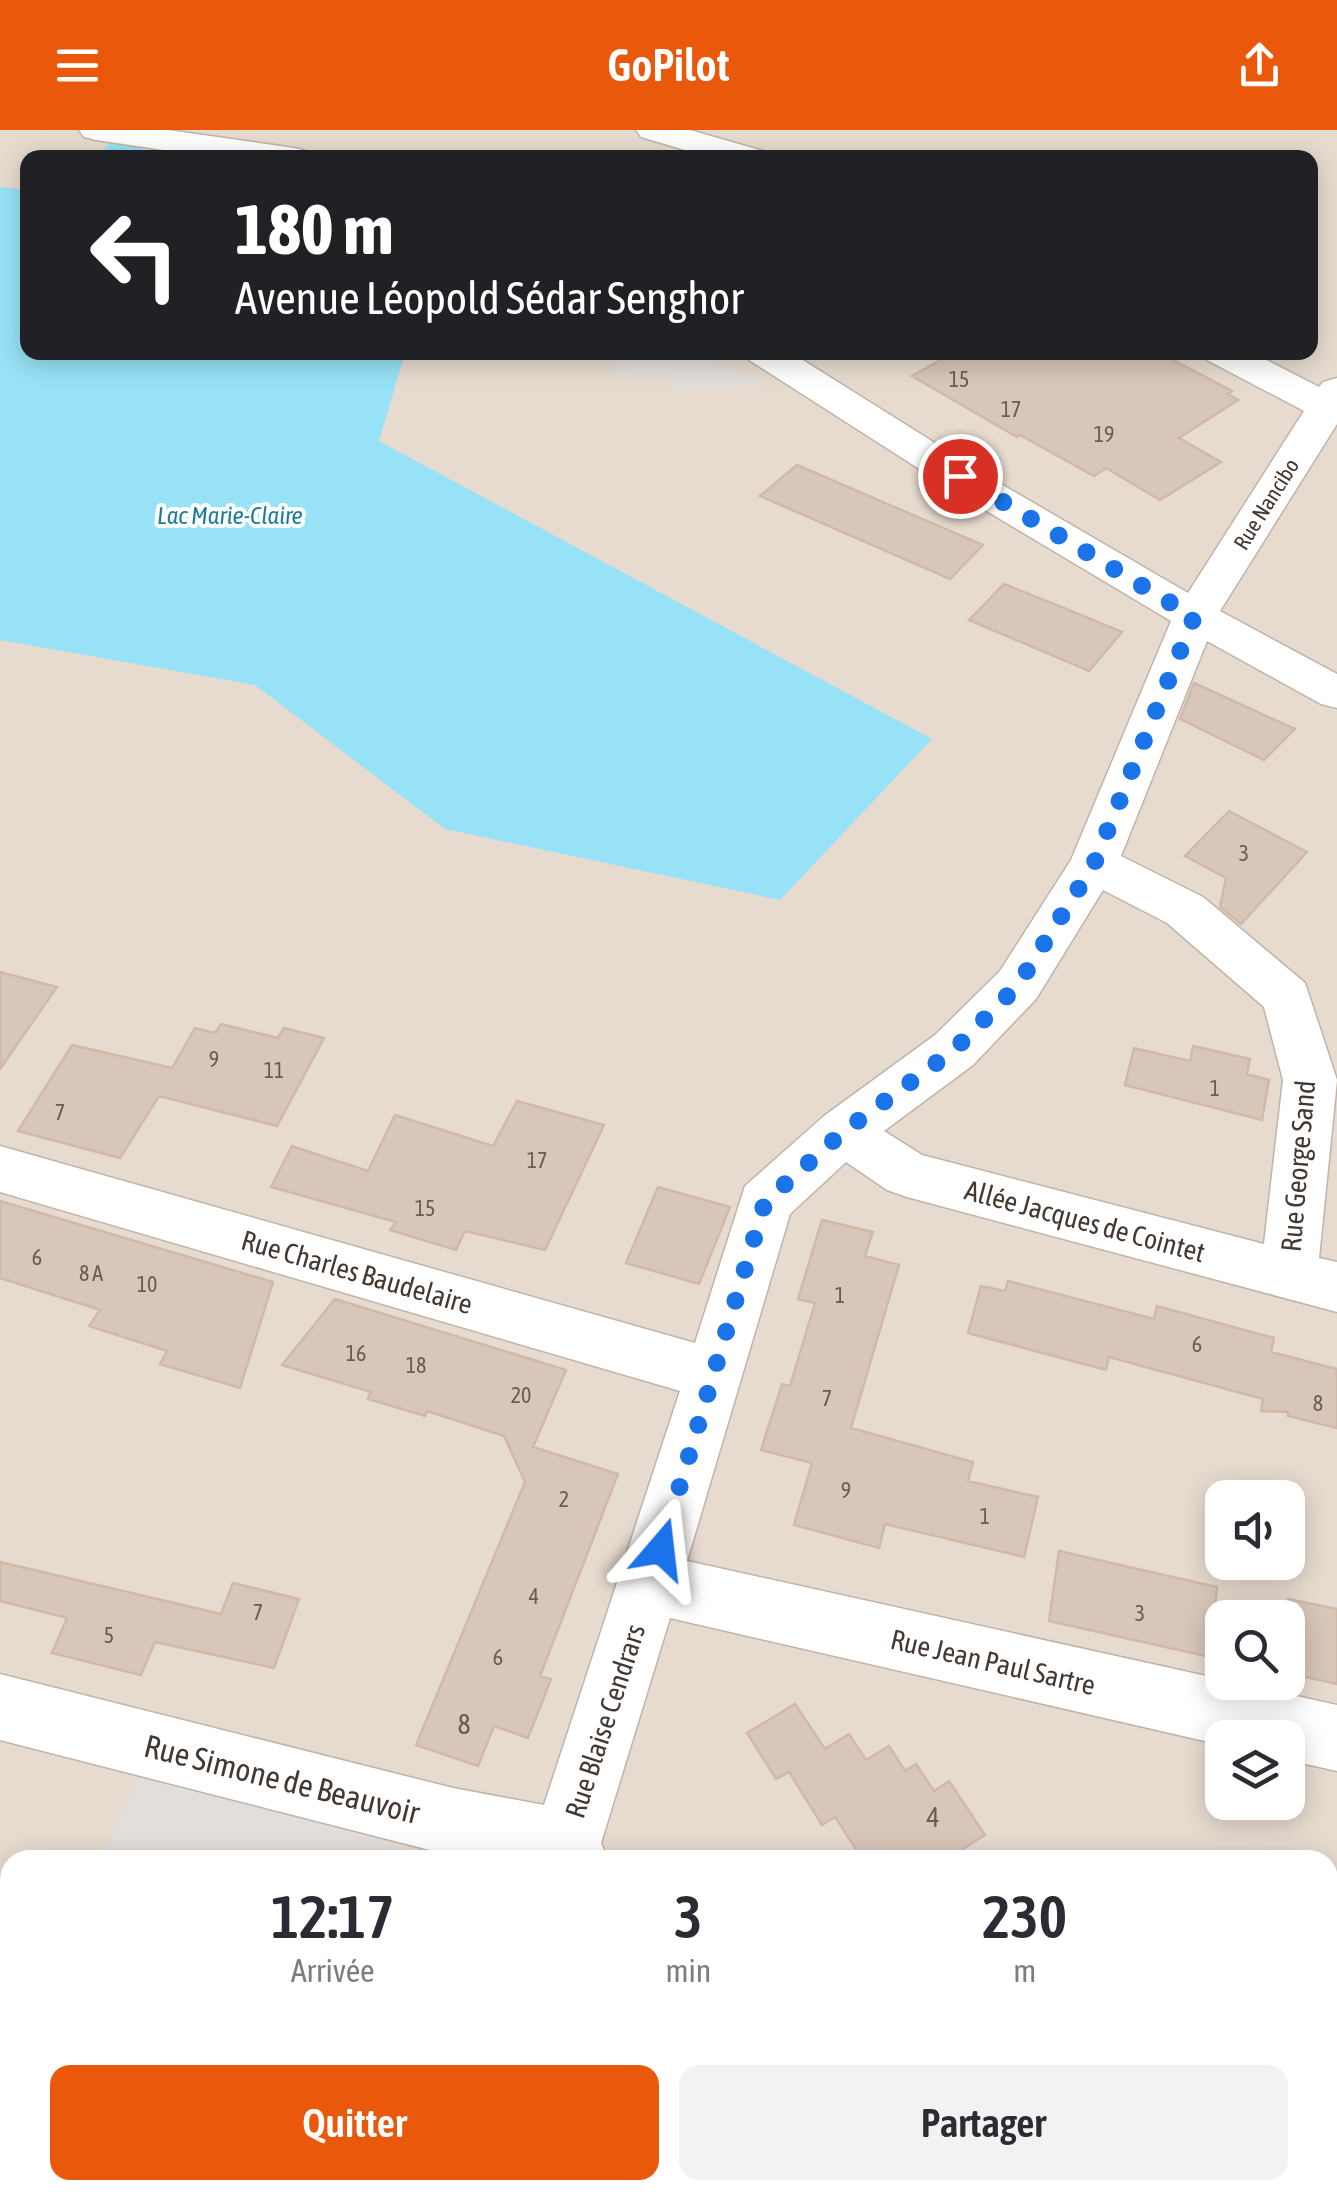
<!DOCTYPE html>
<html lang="fr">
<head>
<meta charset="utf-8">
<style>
  :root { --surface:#fff; --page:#f2f2f3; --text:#2b2b33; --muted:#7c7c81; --accent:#ea580c }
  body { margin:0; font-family:"Asap Condensed",sans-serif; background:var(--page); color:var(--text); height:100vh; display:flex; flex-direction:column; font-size:38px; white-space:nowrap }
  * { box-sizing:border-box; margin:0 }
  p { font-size:32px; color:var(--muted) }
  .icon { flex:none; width:55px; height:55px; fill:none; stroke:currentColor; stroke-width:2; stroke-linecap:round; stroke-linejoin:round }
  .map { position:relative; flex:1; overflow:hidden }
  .drawer { position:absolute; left:0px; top:1720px; width:1338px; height:350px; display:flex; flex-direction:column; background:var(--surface); border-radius:30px 30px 0 0; box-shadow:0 5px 25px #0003 }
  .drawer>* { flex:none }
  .top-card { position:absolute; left:20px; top:20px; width:1298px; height:210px; border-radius:20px; box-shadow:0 5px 25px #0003; background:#202124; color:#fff; overflow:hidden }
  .controls { position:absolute; left:1205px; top:1350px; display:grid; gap:20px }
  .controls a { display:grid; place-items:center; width:100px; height:100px; border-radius:20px; background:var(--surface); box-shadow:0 5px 25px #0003; font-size:50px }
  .pin { position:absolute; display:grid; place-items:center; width:85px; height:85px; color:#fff; margin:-42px; border:5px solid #fff; border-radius:50%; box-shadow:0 2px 10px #0007 }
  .me { position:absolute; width:110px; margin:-55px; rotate:17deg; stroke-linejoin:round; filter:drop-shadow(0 0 8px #0008) }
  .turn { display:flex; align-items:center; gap:35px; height:210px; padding:0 50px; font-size:45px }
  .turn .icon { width:130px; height:130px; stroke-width:2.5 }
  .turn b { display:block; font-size:70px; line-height:85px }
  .eta { display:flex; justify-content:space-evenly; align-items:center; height:170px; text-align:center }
  .eta b { font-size:60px; font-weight:600; line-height:70px }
  .primary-button { display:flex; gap:20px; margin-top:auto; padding:20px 50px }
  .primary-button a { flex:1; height:115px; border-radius:20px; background:var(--accent); color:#fff; font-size:40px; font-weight:600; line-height:115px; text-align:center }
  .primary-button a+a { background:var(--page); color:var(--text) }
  header { display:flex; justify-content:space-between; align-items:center; height:130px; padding:0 50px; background:var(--accent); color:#fff; font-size:45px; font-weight:600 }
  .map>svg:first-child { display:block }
</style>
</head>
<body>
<header><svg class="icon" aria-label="menu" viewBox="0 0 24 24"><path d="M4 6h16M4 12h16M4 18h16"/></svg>GoPilot<svg class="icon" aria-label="share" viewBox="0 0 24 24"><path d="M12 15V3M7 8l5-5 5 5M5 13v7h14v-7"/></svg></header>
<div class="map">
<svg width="1337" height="2070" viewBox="0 0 1337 2070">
  <rect width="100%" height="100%" fill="#f3eae1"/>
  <path fill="#e7dbcf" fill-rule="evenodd" d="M 0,0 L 1337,0 L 1337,2070 L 0,2070 ZM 28,28 L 1310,28 L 1310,222 L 28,222 ZM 1222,1368 L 1288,1368 L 1288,1432 L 1222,1432 ZM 1222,1488 L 1288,1488 L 1288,1552 L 1222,1552 ZM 1222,1608 L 1288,1608 L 1288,1672 L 1222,1672 ZM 10,1730 L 1328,1730 L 1328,2060 L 10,2060 Z"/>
  <path fill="#e2dedb" d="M 613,223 L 704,223 L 766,255 L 673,259 L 670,244 L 616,246 Z
    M 153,1616 L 419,1684 L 402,1730 L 100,1730 Z
    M 46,2060 L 385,2060 L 390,2070 L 31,2070 Z"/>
  <path fill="#97e2f6" d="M 0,57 L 27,60 L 28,222 L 405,223 L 379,311 L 932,609 L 780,770 L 445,699 L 255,555 L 0,510 Z"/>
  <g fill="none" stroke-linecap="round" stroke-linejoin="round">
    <path fill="#97e2f6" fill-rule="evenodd" d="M 127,0 L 167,0 L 132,28 L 92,28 Z"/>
  </g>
  <path fill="#d8c6b9" stroke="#d0b9a9" stroke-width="2.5" d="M 955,222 L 1158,222 L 1232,261 L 1228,264 L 1238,270 L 1179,308 L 1221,332 L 1160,370 L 1106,338 L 1094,346 L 1020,305 L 1017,307 L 912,246 Z
    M 797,335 L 964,407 L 983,415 L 950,449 L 760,366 Z
    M 1004,454 L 1059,476 L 1122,502 L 1089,541 L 969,490 Z
    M 1194,553 L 1295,599 L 1264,630 L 1180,589 Z
    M 1229,681 L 1307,722 L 1241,794 L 1220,777 L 1226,748 L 1185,726 Z
    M 0,842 L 57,857 L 0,939 Z
    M 221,894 L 278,908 L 284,898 L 324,908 L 277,996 L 159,966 L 120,1028 L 18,1001 L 72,915 L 172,938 L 195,898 L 215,903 Z
    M 1193,916 L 1250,929 L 1247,944 L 1269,950 L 1262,990 L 1125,955 L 1134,918 L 1190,931 Z
    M 517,971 L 604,995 L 545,1120 L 465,1101 L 456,1120 L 390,1100 L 396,1092 L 271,1057 L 292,1016 L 368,1041 L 395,985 L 493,1016 Z
    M 658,1057 L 730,1077 L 699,1154 L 626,1133 Z
    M 0,1071 L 273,1152 L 240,1258 L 160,1234 L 167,1221 L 89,1196 L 100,1180 L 0,1148 Z
    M 822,1090 L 873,1102 L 865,1126 L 899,1135 L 851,1298 L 973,1332 L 968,1351 L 1038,1367 L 1024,1427 L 885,1394 L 879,1418 L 794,1395 L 812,1333 L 761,1320 L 782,1254 L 790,1256 L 815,1173 L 798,1169 Z
    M 1008,1151 L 1154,1189 L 1157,1176 L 1274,1208 L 1271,1222 L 1337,1239 L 1337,1298 L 1288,1286 L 1288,1282 L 1261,1281 L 1263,1269 L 1109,1227 L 1106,1240 L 968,1203 L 981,1156 L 1005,1161 Z
    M 335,1169 L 566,1240 L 533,1317 L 618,1344 L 540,1546 L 551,1549 L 528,1608 L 494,1596 L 478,1636 L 416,1615 L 525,1352 L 504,1306 L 427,1281 L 425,1286 L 368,1269 L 371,1262 L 282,1235 Z
    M 1059,1421 L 1217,1457 L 1210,1527 L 1049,1491 Z
    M 0,1432 L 221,1484 L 233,1453 L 299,1469 L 274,1538 L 155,1512 L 141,1545 L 52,1523 L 67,1488 L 0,1471 Z
    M 1288,1469 L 1337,1479 L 1337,1554 L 1288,1543 Z
    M 795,1574 L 825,1619 L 849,1604 L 866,1630 L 889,1616 L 905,1641 L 916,1634 L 934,1661 L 949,1651 L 985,1705 L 946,1730 L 863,1730 L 835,1687 L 822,1695 L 789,1642 L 776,1649 L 747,1603 Z"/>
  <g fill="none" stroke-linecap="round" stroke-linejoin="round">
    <defs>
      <path id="minor" d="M 79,0 L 168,0 L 294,18 L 306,21 L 311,28 L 218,28 L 96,10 L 84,7 Z
        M 636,0 L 690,0 L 763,21 L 768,28 L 712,28 L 641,7 Z
        M 744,222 L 790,222 L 989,347 L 1188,463 L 1304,281 L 1207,230 L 1202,222 L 1251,222 L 1319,257 L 1323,252 L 1337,248 L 1337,294 L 1220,481 L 1337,544 L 1337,578 L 1321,574 L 1207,511 L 1121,726 L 1203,767 L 1305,853 L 1337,950 L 1319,1128 L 1337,1132 L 1337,1182 L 907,1067 L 887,1060 L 846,1032 L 790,1084 L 687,1431 L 1337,1575 L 1337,1641 L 1288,1630 L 1288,1608 L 1222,1608 L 1222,1615 L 670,1488 L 601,1713 L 608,1730 L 472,1730 L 453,1726 L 0,1610 L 0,1544 L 453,1658 L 544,1675 L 680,1261 L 0,1062 L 0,1016 L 695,1213 L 745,1056 L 824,986 L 935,905 L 1000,841 L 1071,730 L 1171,491 L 960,365 L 749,230 ZM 1103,760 L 1167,793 L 1264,877 L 1283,950 L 1264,1114 L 922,1025 L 884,1001 L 973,935 L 1036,869 Z
        M 748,2060 L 830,2060 L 834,2070 L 752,2070 Z"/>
    </defs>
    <use href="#minor" stroke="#c1b3a7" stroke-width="3"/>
    <use href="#minor" fill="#fff" fill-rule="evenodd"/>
  </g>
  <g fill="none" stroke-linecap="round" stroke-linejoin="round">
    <path stroke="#1a73e8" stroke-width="18" stroke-dasharray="0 32.4" d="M 661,1419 L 765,1072 L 843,1002 L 954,920 L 1018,855 L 1094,734 L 1194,487 L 960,346"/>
  </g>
  <g text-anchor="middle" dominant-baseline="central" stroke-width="8" stroke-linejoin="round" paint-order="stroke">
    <g font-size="22" fill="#695c54">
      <text x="959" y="249">15</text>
      <text x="1011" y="279">17</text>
      <text x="1104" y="304">19</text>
      <text x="1244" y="723">3</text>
      <text x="214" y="929">9</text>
      <text x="274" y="940">11</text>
      <text x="1215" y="958">1</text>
      <text x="60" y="982">7</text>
      <text x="537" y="1030">17</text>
      <text x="425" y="1078">15</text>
      <text x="37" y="1127">6</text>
      <text x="91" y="1143">8 A</text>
      <text x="147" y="1154">10</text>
      <text x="840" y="1165">1</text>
      <text x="1197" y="1214">6</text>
      <text x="356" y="1223">16</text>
      <text x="416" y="1235">18</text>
      <text x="521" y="1265">20</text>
      <text x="827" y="1268">7</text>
      <text x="1318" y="1273">8</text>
      <text x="846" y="1360">9</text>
      <text x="564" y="1369">2</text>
      <text x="985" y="1386">1</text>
      <text x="534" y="1466">4</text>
      <text x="258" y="1482">7</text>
      <text x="1140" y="1483">3</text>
      <text x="109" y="1505">5</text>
      <text x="498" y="1527">6</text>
    </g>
    <g font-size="22" fill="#443932" stroke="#fff">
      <text transform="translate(1266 374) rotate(-58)">Rue Nancibo</text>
    </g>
    <g font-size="25" font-style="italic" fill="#1f7c97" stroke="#fff">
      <text x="230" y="385">Lac Marie-Claire</text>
    </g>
    <g font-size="28" fill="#443932" stroke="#fff">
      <text transform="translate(1298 1036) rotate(-85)">Rue George Sand</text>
      <text transform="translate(1085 1091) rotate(15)">Allée Jacques de Cointet</text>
      <text transform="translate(357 1142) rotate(16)">Rue Charles Baudelaire</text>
      <text transform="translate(993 1532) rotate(13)">Rue Jean Paul Sartre</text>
      <text transform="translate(605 1591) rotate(-72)">Rue Blaise Cendrars</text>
    </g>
    <g font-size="28" fill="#695c54">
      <text x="464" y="1594">8</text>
      <text x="933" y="1687">4</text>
    </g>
    <g font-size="32" fill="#443932" stroke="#fff">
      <text transform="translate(282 1649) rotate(14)">Rue Simone de Beauvoir</text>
    </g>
  </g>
</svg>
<div class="controls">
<a><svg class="icon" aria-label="sound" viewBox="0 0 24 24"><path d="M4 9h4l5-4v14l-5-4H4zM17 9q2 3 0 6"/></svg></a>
<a><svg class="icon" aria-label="search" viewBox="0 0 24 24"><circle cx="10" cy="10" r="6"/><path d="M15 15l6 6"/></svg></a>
<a><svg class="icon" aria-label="layers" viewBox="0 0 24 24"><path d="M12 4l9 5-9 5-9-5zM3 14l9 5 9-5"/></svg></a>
</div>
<div class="pin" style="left:960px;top:346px;background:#d93025"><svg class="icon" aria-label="arrive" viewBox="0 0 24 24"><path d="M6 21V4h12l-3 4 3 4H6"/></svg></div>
<svg class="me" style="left:661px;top:1419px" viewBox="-20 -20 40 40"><path d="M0-17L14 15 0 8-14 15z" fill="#1a73e8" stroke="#fff" stroke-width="4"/></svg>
<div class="top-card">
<div class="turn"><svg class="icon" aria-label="left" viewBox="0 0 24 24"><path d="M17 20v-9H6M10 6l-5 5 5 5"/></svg><div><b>180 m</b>Avenue Léopold Sédar Senghor</div></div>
</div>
<section class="drawer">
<div class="eta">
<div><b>12:17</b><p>Arrivée</p></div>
<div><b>3</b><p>min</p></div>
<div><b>230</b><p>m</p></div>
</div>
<div class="primary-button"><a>Quitter</a><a>Partager</a></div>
</section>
</div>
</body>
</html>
